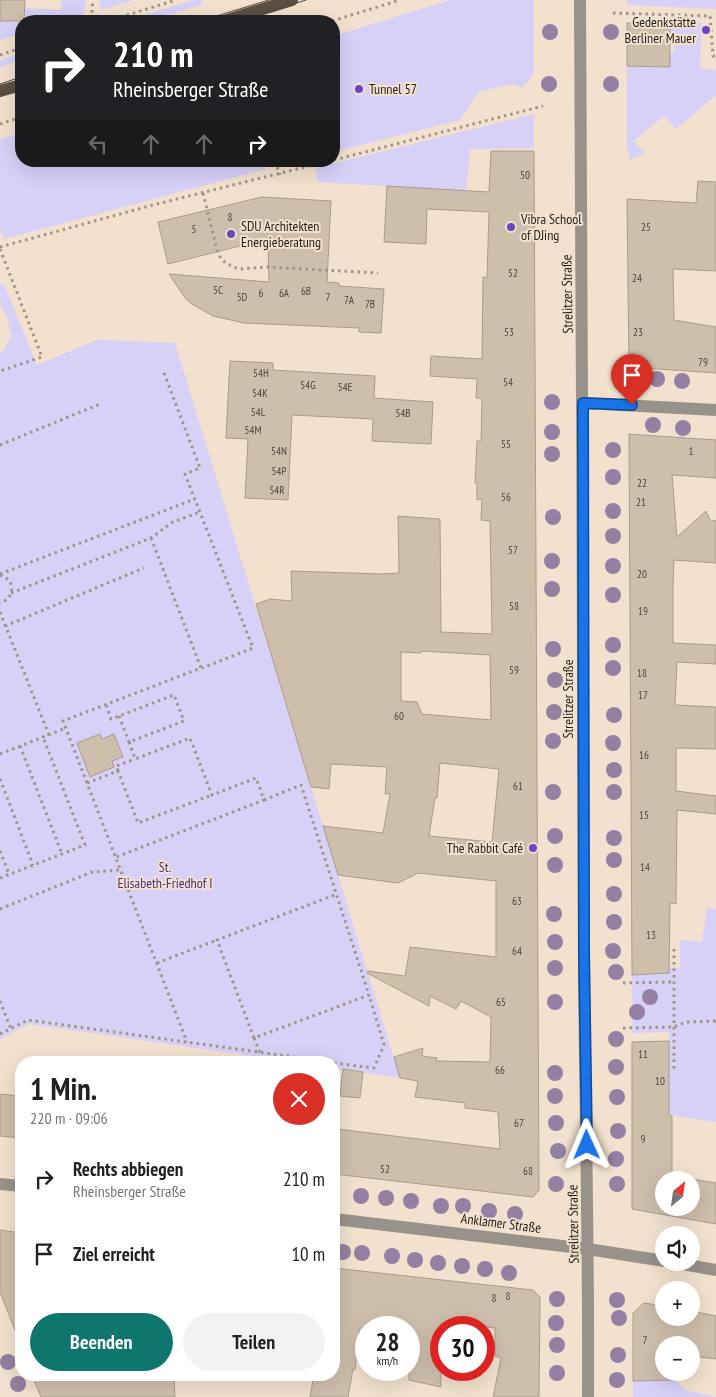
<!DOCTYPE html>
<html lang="de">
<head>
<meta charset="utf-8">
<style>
  :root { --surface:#fff; --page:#f2f2f2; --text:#202124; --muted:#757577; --accent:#0f766e }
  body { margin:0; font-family:"PT Sans Narrow",sans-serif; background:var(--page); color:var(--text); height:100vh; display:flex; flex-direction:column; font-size:19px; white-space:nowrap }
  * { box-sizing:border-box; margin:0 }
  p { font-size:16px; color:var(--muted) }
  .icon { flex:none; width:28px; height:28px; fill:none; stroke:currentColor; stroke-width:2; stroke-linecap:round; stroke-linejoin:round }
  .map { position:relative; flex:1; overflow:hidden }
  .side { position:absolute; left:15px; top:1056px; width:325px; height:325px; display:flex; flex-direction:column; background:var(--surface); border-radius:20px; box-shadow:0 5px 20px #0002 }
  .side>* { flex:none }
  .top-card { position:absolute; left:15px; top:15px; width:325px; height:152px; border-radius:20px; box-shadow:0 5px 20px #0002; background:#202124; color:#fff; overflow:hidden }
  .needle { width:32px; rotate:29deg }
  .controls { position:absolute; left:655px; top:1171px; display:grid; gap:10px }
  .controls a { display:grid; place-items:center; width:45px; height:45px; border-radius:50%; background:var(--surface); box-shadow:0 5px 20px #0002; font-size:25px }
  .speed { position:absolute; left:355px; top:1316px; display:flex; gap:10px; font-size:25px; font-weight:700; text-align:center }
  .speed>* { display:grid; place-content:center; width:65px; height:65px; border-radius:50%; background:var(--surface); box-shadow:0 5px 20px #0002; line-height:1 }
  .speed small { font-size:12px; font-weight:400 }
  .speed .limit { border:8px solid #d22; background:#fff; color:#111 }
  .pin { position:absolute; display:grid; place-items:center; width:42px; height:42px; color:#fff; margin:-51px -21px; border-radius:50% 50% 50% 0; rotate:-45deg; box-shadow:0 0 5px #0007 }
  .pin .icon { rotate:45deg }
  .me { position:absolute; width:55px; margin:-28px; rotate:359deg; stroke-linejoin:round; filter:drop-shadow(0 0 4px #0008) }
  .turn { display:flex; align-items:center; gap:18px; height:105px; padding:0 15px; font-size:22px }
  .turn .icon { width:65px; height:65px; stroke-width:2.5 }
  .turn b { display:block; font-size:35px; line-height:42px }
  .lanes { display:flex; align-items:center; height:48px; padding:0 15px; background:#0003; justify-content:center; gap:25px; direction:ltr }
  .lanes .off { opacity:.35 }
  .round { display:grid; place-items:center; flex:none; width:52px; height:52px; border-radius:26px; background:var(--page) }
  .overview { display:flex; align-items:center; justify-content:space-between; height:85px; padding:0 15px }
  h1 { font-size:30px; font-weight:600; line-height:38px }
  .primary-button { display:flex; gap:10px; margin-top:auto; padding:10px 15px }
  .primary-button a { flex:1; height:58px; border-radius:30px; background:var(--accent); color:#fff; font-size:20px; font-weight:600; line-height:58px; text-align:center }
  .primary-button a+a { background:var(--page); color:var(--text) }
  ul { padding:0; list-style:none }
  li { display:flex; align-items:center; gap:15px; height:75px; padding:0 15px }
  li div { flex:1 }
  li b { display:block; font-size:19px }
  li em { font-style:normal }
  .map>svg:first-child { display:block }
</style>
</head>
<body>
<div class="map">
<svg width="716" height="1397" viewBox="0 0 716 1397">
  <rect width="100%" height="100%" fill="#f1e1ce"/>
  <path fill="#d7d0f7" d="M 62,0 L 86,0 L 83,15 L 62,21 L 24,21 L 24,8 L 61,10 Z
    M 99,0 L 134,0 L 101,10 Z
    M 193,0 L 202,0 L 201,5 L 147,21 L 124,21 Z
    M 450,0 L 534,0 L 534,73 L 522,88 L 514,84 L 481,91 L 477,94 L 460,120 L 334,152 L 334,36 Z
    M 627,0 L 716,0 L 716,9 L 627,5 Z
    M 0,21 L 21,22 L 21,34 L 0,40 Z
    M 670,23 L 702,23 L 700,69 L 716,70 L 716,95 L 676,129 L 664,116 L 634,141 L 645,153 L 630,160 L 627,147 L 627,66 L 669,67 L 670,52 L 674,52 L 674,37 L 670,37 Z
    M 21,53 L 21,60 L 0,67 L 0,60 Z
    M 534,114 L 534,148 L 470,149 L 466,191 L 318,182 L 315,168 Z
    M 21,133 L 21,161 L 264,161 L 266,169 L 4,239 L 2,232 L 0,233 L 0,139 Z
    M 4,284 L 37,365 L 97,340 L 175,343 L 400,1078 L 334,1068 L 334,1062 L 294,1062 L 29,1024 L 0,1039 L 0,354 L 5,349 L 11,335 L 7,317 L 0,304 L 0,285 Z
    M 707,908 L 716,909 L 716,1122 L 669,1115 L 669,1032 L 632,1033 L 632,975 L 668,973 L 669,967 L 680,968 L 680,940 L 702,942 Z
    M 675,1380 L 685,1390 L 716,1397 L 633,1397 L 633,1381 Z"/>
  <path fill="#cebeac" stroke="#ab9c8a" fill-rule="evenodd" d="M 0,0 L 25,0 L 24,21 L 0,21 Z
    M 627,23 L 670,23 L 670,67 L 627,66 Z
    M 491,151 L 534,151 L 539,1190 L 533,1197 L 334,1174 L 334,1131 L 337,1132 L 337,1129 L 500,1149 L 498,1112 L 465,1108 L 465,1103 L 415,1097 L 418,1081 L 400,1078 L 394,1057 L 423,1048 L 422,1056 L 437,1058 L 436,1061 L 490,1062 L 491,1017 L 461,1001 L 456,1009 L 430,996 L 429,1006 L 367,973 L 368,971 L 405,976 L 410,947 L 496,957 L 496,881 L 418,873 L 398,883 L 338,875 L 323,826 L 383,833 L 390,794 L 385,794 L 387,767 L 331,764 L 329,789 L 311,787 L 256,604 L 270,599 L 292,601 L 291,571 L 381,574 L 399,573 L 398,516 L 440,519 L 441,632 L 492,634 L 490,521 L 481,520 L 482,499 L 477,500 L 477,483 L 475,483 L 477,441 L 481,441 L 482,398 L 476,398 L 477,379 L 430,376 L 431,356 L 482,359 L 483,277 L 487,278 L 489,212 L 427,209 L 426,244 L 384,242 L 387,186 L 489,192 ZM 421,651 L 490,655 L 491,720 L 422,714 L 417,702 L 401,701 L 401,652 L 421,653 ZM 440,763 L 499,769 L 492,842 L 429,836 L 435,798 L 437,798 Z
    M 698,181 L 716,182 L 716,271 L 673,269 L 674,320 L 716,327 L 716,373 L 629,367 L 627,199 L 696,203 Z
    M 262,197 L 331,201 L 327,282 L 339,283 L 339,286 L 384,289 L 381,333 L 359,332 L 359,328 L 244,323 L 213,316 L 192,304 L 186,299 L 169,274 L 269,282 L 268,245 L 248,244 L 168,264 L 158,222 Z
    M 230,361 L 273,363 L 273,370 L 375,376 L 374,398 L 433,402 L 431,444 L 372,441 L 373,419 L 292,415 L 288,500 L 245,498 L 248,439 L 226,438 Z
    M 629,434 L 716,440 L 716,478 L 672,475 L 677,537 L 706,511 L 710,520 L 716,521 L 716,563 L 674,560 L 673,585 L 673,643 L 716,645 L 716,664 L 677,662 L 675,705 L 716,707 L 716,749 L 676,748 L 676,791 L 716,796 L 716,814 L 677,810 L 676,904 L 670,903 L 669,973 L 632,975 Z
    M 100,734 L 102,739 L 114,734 L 123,757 L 112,761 L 114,767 L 90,777 L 77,743 Z
    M 669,1041 L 669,1115 L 672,1116 L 672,1176 L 716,1183 L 716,1224 L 632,1209 L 632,1042 ZM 664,1180 L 691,1180 L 691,1208 L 664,1208 Z
    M 343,1069 L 363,1072 L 360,1098 L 340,1096 Z
    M 0,1094 L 21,1096 L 21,1138 L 0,1136 Z
    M 0,1230 L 21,1233 L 21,1343 L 20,1343 L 0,1292 Z
    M 334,1268 L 533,1290 L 540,1297 L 539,1397 L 493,1397 L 501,1358 L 495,1356 L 495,1328 L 449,1323 L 448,1324 L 441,1323 L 441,1387 L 409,1380 L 409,1328 L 360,1328 L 355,1370 L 353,1369 L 348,1397 L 310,1397 L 314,1375 L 334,1375 Z
    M 644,1303 L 664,1306 L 664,1318 L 691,1318 L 691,1311 L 716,1316 L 716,1359 L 691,1356 L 691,1345 L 664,1345 L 664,1372 L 676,1372 L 675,1380 L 633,1381 L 633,1313 Z
    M 32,1375 L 161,1375 L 174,1378 L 175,1397 L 41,1397 Z"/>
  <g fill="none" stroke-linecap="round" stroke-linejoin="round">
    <path stroke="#a09486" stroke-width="3" stroke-dasharray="2.5 4" stroke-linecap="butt" d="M 613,13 L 710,16 L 713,56 L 716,56
      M 91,19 L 93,0
      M 108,21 L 176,0
      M 332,21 L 400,0
      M 0,55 L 21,48
      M 0,124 L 21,117
      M 334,160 L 543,106
      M 275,161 L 280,175
      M 203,193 L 217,250 L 221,259 L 226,263 L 233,267 L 240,269 L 268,267 L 378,273
      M 0,247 L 153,205 L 329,161
      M 0,249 L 42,357 L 0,371
      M 164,373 L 200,468 L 185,474 L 253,648 L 202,668
      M 0,445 L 100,404
      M 151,538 L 201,668 L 63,721 L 187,1042
      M 0,574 L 195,499
      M 0,575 L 9,580 C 15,590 11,599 0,603
      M 11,593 L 151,538 L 173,522 L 200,512
      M 0,612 L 49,735
      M 5,626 L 144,568
      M 106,705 L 111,719 L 174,695 L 184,721 L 129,742 L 135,759 L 190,738 L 212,795 L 256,778 L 264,800 L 116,857
      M 119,716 L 129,742
      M 20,746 L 62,854
      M 0,754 L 66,728
      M 118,771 L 116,766 L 135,759
      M 0,779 L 33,865
      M 87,783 L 118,771 L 138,823 L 212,795
      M 264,800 L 301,785 L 369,995 L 254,1038 L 217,940 L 337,894
      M 0,851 L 9,874
      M 0,878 L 85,845 L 43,737
      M 0,909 L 92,872 L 120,870
      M 674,949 L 674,1070
      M 157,963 L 217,940
      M 623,983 L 674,982
      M 0,1001 L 11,1029
      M 623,1028 L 674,1027 L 686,1022 L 716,1021
      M 0,1034 L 28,1020 L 330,1062
      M 254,1038 L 260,1053
      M 334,1063 L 374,1068 L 384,1045 L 369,995"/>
    <path stroke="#99928a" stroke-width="12" d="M 580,0 C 582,321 583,641 584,962 C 585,1107 589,1252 588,1397
      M 583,403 L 716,410
      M 0,1184 L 21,1186
      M 334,1219 L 588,1249 L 664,1261
      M 671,1262 L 716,1270"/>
    <path stroke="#5b5042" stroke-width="12" d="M 224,21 L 292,0
      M 0,91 L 21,85"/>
    <path stroke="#544b42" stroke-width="1" d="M 200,21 L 269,0
      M 238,21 L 306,0
      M 0,84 L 21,77
      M 0,95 L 21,89"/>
  </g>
  <g fill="#9480a2">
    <circle cx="550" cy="32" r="8"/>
    <circle cx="611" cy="32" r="8"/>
    <circle cx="549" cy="84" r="8"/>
    <circle cx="611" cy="84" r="8"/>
    <circle cx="657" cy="379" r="8"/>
    <circle cx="682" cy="381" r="8"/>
    <circle cx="552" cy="402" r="8"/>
    <circle cx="653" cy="425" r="8"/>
    <circle cx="683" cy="428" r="8"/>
    <circle cx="552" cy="432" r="8"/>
    <circle cx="613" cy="450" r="8"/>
    <circle cx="552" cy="454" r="8"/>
    <circle cx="613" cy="477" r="8"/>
    <circle cx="613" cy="511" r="8"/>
    <circle cx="553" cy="517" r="8"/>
    <circle cx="613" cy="536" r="8"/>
    <circle cx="552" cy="561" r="8"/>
    <circle cx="613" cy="566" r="8"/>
    <circle cx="552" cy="589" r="8"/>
    <circle cx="613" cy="595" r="8"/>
    <circle cx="613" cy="645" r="8"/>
    <circle cx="553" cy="649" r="8"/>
    <circle cx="613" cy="668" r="8"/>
    <circle cx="555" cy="680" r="8"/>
    <circle cx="554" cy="712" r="8"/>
    <circle cx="614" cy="715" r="8"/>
    <circle cx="553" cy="741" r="8"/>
    <circle cx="613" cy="743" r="8"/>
    <circle cx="614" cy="770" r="8"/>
    <circle cx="553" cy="792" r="8"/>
    <circle cx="614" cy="792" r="8"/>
    <circle cx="555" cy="836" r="8"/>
    <circle cx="614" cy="838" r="8"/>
    <circle cx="614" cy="860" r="8"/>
    <circle cx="555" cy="865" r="8"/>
    <circle cx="614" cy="894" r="8"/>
    <circle cx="554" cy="914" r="8"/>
    <circle cx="614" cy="922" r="8"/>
    <circle cx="555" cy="942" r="8"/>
    <circle cx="613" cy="951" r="8"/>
    <circle cx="555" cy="968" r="8"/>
    <circle cx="616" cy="972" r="8"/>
    <circle cx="650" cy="997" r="8"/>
    <circle cx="555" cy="1002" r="8"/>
    <circle cx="637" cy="1012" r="8"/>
    <circle cx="616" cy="1039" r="8"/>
    <circle cx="616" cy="1067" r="8"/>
    <circle cx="555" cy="1073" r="8"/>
    <circle cx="555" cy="1096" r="8"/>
    <circle cx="617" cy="1097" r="8"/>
    <circle cx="556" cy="1123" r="8"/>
    <circle cx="618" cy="1131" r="8"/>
    <circle cx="558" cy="1151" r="8"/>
    <circle cx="616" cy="1159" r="8"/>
    <circle cx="556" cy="1184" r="8"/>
    <circle cx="617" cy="1184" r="8"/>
    <circle cx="361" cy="1196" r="8"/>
    <circle cx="386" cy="1198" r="8"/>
    <circle cx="411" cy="1201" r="8"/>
    <circle cx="441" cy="1206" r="8"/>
    <circle cx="463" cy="1206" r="8"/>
    <circle cx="489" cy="1211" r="8"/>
    <circle cx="515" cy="1214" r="8"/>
    <circle cx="343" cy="1252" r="8"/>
    <circle cx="362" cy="1253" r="8"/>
    <circle cx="392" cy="1256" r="8"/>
    <circle cx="415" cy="1260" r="8"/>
    <circle cx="438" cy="1263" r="8"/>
    <circle cx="462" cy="1266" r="8"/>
    <circle cx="485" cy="1269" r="8"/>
    <circle cx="509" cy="1273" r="8"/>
    <circle cx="557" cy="1299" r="8"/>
    <circle cx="617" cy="1300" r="8"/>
    <circle cx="619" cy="1318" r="8"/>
    <circle cx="556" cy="1323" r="8"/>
    <circle cx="557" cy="1345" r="8"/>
    <circle cx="618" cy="1355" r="8"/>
    <circle cx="8" cy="1362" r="8"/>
    <circle cx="557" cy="1373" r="8"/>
    <circle cx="617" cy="1380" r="8"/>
    <circle cx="18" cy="1384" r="8"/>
  </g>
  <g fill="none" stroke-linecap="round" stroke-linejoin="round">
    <defs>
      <path id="route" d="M 587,1145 L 584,954 L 583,403 L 632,405"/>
    </defs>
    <use href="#route" stroke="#114b97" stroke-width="12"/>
    <use href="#route" stroke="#1a73e8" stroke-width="9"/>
  </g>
  <g fill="#6b46be" stroke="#f1e1ce" stroke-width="2">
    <circle cx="706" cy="30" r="5"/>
    <circle cx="359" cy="89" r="5"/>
    <circle cx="511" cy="227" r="5"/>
    <circle cx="231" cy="234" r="5"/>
    <circle cx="533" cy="848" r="5"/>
  </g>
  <g text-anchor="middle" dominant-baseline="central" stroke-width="4" stroke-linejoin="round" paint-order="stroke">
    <g font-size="11" fill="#4e463c">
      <text x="525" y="175">50</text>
      <text x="230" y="217">8</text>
      <text x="646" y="227">25</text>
      <text x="194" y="229">5</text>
      <text x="513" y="273">52</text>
      <text x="637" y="278">24</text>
      <text x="218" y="290">5C</text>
      <text x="306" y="291">6B</text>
      <text x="261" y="293">6</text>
      <text x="284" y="293">6A</text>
      <text x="242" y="297">5D</text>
      <text x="328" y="297">7</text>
      <text x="349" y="300">7A</text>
      <text x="370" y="304">7B</text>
      <text x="509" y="332">53</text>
      <text x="638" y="332">23</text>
      <text x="703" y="362">79</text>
      <text x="261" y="373">54H</text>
      <text x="508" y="382">54</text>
      <text x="308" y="385">54G</text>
      <text x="345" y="387">54E</text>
      <text x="260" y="393">54K</text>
      <text x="258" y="412">54L</text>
      <text x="403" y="413">54B</text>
      <text x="253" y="430">54M</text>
      <text x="506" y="444">55</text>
      <text x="279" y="451">54N</text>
      <text x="691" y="451">1</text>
      <text x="279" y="471">54P</text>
      <text x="642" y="483">22</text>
      <text x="277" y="490">54R</text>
      <text x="506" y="497">56</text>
      <text x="641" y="502">21</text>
      <text x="513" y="550">57</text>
      <text x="642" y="574">20</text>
      <text x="514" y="606">58</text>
      <text x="643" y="611">19</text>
      <text x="514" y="670">59</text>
      <text x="642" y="673">18</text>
      <text x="643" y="695">17</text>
      <text x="399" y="716">60</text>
      <text x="644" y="755">16</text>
      <text x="518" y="786">61</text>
      <text x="644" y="815">15</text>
      <text x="645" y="867">14</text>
      <text x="517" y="901">63</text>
      <text x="651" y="935">13</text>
      <text x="517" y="951">64</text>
      <text x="501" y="1002">65</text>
      <text x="643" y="1054">11</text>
      <text x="500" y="1070">66</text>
      <text x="660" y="1081">10</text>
      <text x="519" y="1123">67</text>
      <text x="643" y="1139">9</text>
      <text x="385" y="1169">52</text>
      <text x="528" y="1171">68</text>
      <text x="508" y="1296">8</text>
      <text x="494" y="1298">8</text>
      <text x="645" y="1340">7</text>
    </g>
    <g font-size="14" fill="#241e17" stroke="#f1e1ce" text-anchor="start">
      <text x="696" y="22" text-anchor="end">Gedenkstätte<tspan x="696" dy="16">Berliner Mauer</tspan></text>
      <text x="369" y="89">Tunnel 57</text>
      <text x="521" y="219">Vibra School<tspan x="521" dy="16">of DJing</tspan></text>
      <text x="241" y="226">SDU Architekten<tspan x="241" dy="16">Energieberatung</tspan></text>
      <text x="523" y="848" text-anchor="end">The Rabbit Café</text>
    </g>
    <g font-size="14" fill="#241e17" stroke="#f1e1ce">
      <text transform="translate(567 294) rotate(-91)">Strelitzer Straße</text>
      <text transform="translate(568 699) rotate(-90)">Strelitzer Straße</text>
      <text transform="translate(501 1223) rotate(7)">Anklamer Straße</text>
      <text transform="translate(573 1224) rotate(-91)">Strelitzer Straße</text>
    </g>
    <g font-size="14" fill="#47317e" stroke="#f1e1ce">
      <text x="165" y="867">St.<tspan x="165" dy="16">Elisabeth-Friedhof I</tspan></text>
    </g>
  </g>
</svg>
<div class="controls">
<a><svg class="needle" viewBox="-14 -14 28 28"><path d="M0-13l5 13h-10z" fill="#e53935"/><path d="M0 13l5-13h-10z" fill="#757577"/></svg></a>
<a><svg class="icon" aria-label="sound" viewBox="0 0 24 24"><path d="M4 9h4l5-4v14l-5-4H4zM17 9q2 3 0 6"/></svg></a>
<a>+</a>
<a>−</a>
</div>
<div class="speed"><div>28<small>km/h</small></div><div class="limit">30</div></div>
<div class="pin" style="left:632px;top:405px;background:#d93025"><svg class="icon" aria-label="arrive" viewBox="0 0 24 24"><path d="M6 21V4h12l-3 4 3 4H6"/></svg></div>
<svg class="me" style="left:587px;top:1145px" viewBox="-20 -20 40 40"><path d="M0-17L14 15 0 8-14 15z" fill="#1a73e8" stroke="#fff" stroke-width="4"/></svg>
<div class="top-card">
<div class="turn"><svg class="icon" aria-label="right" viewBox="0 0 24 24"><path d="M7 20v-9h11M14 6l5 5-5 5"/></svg><div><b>210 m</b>Rheinsberger Straße</div></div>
<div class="lanes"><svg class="icon off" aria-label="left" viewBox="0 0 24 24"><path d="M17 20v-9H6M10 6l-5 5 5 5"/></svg><svg class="icon off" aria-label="ahead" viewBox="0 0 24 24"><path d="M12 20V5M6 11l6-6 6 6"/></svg><svg class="icon off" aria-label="ahead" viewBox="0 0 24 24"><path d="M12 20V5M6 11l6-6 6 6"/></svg><svg class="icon" aria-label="right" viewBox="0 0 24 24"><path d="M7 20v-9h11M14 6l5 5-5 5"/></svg></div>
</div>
<section class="side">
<div class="overview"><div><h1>1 Min.</h1><p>220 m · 09:06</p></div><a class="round" style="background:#d93025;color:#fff"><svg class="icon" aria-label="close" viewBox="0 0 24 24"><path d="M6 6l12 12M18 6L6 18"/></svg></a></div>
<ul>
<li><svg class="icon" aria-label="right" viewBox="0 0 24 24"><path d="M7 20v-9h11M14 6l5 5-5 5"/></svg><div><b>Rechts abbiegen</b><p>Rheinsberger Straße</p></div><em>210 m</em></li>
<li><svg class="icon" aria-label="arrive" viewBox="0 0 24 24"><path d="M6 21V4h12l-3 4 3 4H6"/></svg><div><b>Ziel erreicht</b></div><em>10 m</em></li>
</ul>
<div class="primary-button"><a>Beenden</a><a>Teilen</a></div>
</section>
</div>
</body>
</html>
